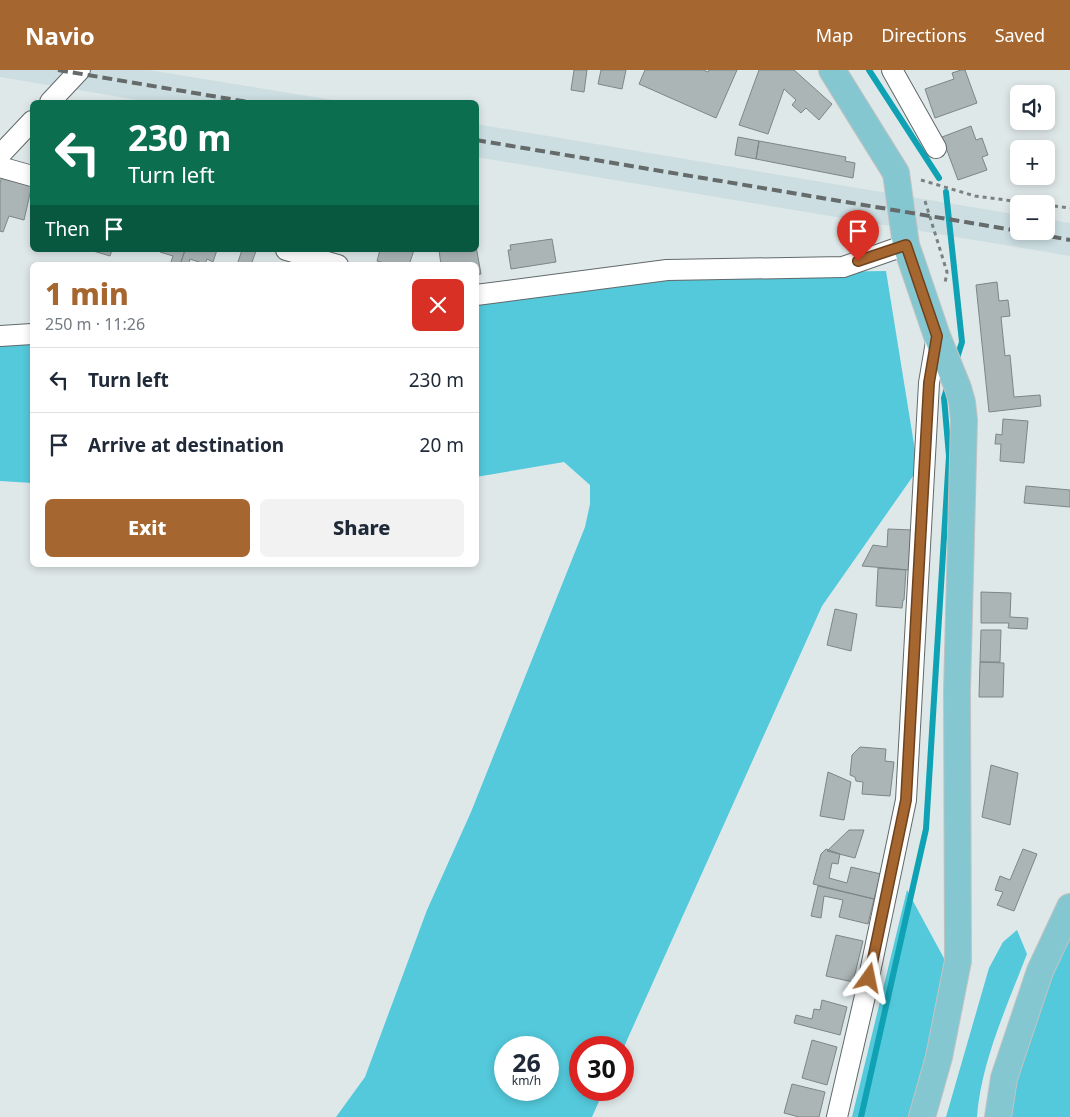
<!DOCTYPE html>
<html lang="en">
<head>
<meta charset="utf-8">
<style>
  :root { --surface:#fff; --page:#f2f2f3; --text:#1f2937; --muted:#747a83; --line:#e0e1e3; --accent:#a6662f }
  body { margin:0; font-family:"Noto Sans",sans-serif; background:var(--page); color:var(--text); height:100vh; display:flex; flex-direction:column; font-size:19px; white-space:nowrap }
  * { box-sizing:border-box; margin:0 }
  p { font-size:16px; color:var(--muted) }
  .icon { flex:none; width:28px; height:28px; fill:none; stroke:currentColor; stroke-width:2; stroke-linecap:round; stroke-linejoin:round }
  .map { position:relative; flex:1; overflow:hidden }
  .drawer { position:absolute; left:30px; top:192px; width:449px; height:305px; display:flex; flex-direction:column; background:var(--surface); border-radius:8px; box-shadow:0 2px 8px #0003 }
  .drawer>* { flex:none }
  .banner { position:absolute; left:30px; top:30px; width:449px; height:152px; border-radius:8px; box-shadow:0 2px 8px #0003; background:#0b6e4f; color:#fff; overflow:hidden }
  .buttons { position:absolute; left:1010px; top:15px; display:grid; gap:10px }
  .buttons a { display:grid; place-items:center; width:45px; height:45px; border-radius:8px; background:var(--surface); box-shadow:0 2px 8px #0003; font-size:25px }
  .speed { position:absolute; left:494px; top:966px; display:flex; gap:10px; font-size:25px; font-weight:700; text-align:center }
  .speed>* { display:grid; place-content:center; width:65px; height:65px; border-radius:50%; background:var(--surface); box-shadow:0 2px 8px #0003; line-height:1 }
  .speed small { font-size:12px; font-weight:400 }
  .speed .limit { border:8px solid #d22; background:#fff; color:#111 }
  .pin { position:absolute; display:grid; place-items:center; width:42px; height:42px; color:#fff; margin:-51px -21px; border-radius:50% 50% 50% 0; rotate:-45deg; box-shadow:0 0 5px #0007 }
  .pin .icon { rotate:45deg }
  .me { position:absolute; width:55px; margin:-28px; rotate:12deg; stroke-linejoin:round; filter:drop-shadow(0 0 4px #0008) }
  .turn { display:flex; align-items:center; gap:18px; height:105px; padding:0 15px; font-size:22px }
  .turn .icon { width:65px; height:65px; stroke-width:2.5 }
  .turn b { display:block; font-size:35px; line-height:42px }
  .then { display:flex; align-items:center; height:48px; padding:0 15px; background:#0003; gap:10px; font-size:19px }
  .round { display:grid; place-items:center; flex:none; width:52px; height:52px; border-radius:8px; background:var(--page) }
  .headline { display:flex; align-items:center; justify-content:space-between; height:85px; padding:0 15px }
  h1 { font-size:30px; font-weight:800; line-height:38px; color:var(--accent) }
  .primary-button { display:flex; gap:10px; margin-top:auto; padding:10px 15px }
  .primary-button a { flex:1; height:58px; border-radius:8px; background:var(--accent); color:#fff; font-size:20px; font-weight:800; line-height:58px; text-align:center }
  .primary-button a+a { background:var(--page); color:var(--text) }
  ul { padding:0; list-style:none }
  li { display:flex; align-items:center; gap:15px; height:65px; padding:0 15px; border-top:1px solid var(--line) }
  li div { flex:1 }
  li b { display:block; font-size:19px }
  li em { font-style:normal }
  header { display:flex; align-items:center; gap:30px; box-sizing:border-box; height:70px; padding:0 25px; background:var(--accent); color:#fff }
  header strong { font-size:24px }
  nav { display:flex; gap:28px; margin-inline-start:auto; font-size:18px }
  .map>svg:first-child { display:block }
</style>
</head>
<body>
<header>
<strong>Navio</strong>
<nav><a>Map</a><a>Directions</a><a>Saved</a></nav>
</header>
<div class="map">
<svg width="1070" height="1047" viewBox="0 0 1070 1047">
  <rect width="100%" height="100%" fill="#dfe8e9"/>
  <path fill="#ccdee2" d="M 0,0 L 149,0 L 345,32 L 150,32 L 0,7 Z
    M 476,54 L 1019,145 L 1019,161 L 1046,161 L 1046,149 L 1070,153 L 1070,186 L 476,87 Z"/>
  <path fill="#53c9db" fill-rule="evenodd" d="M 886,201 L 918,399 L 822,536 L 623,979 L 622,978 L 580,978 L 580,1020 L 604,1020 L 592,1047 L 336,1047 L 365,1007 L 427,840 L 471,742 L 585,457 L 590,434 L 590,415 L 564,392 L 476,407 L 476,229 L 676,204 ZM 505,978 L 548,978 L 548,1020 L 505,1020 Z
    M 32,269 L 32,413 L 0,411 L 0,272 Z
    M 907,820 L 946,892 L 914,1047 L 852,1047 Z
    M 1070,851 L 1070,1047 L 1006,1047 L 1008,1028 Z
    M 1017,860 L 1027,884 C 1007,936 981,992 977,1047 L 946,1047 L 989,898 L 1003,872 Z"/>
  <g fill="none" stroke-linecap="round" stroke-linejoin="round">
    <path stroke="#0fa2b4" stroke-width="6" d="M 869,0 L 939,108
      M 946,122 L 962,272 L 956,291
      M 861,1047 L 926,759 L 949,386 L 944,328 L 948,315"/>
  </g>
  <path fill="#acb5b6" stroke="#7d8687" d="M 574,0 L 587,0 L 584,22 L 571,20 Z
    M 601,0 L 626,0 L 622,19 L 598,14 Z
    M 645,0 L 703,0 L 708,2 L 709,0 L 737,0 L 716,48 L 639,14 Z
    M 759,0 L 794,0 L 832,34 L 819,50 L 806,38 L 801,43 L 792,35 L 796,30 L 784,19 L 768,64 L 739,55 Z
    M 961,0 L 965,0 L 977,33 L 935,48 L 925,19 L 954,9 L 952,3 Z
    M 971,56 L 976,70 L 982,68 L 988,85 L 982,87 L 987,100 L 958,110 L 942,67 Z
    M 738,67 L 759,71 L 756,89 L 735,85 Z
    M 759,71 L 846,87 L 845,91 L 855,93 L 853,108 L 756,89 Z
    M 2,106 L 32,115 L 24,150 L 9,146 L 3,162 L 0,161 L 0,113 Z
    M 552,169 L 556,192 L 511,199 L 508,180 L 511,180 L 510,175 Z
    M 476,176 L 481,204 L 476,205 L 476,195 L 441,195 L 439,180 L 476,180 Z
    M 90,180 L 112,180 L 110,186 Z
    M 161,180 L 185,180 L 180,195 L 170,195 L 173,186 L 160,182 Z
    M 185,180 L 217,180 L 213,192 L 207,189 L 205,194 L 190,189 L 188,195 L 180,195 Z
    M 242,180 L 256,181 L 251,195 L 237,195 Z
    M 380,180 L 414,180 L 409,195 L 392,195 L 377,191 Z
    M 997,212 L 999,231 L 1008,230 L 1010,246 L 1001,247 L 1005,286 L 1010,285 L 1014,327 L 1040,325 L 1041,336 L 989,342 L 976,215 Z
    M 1003,349 L 1028,351 L 1024,393 L 1000,391 L 1001,374 L 995,374 L 996,364 L 1002,365 Z
    M 1026,416 L 1070,420 L 1070,437 L 1024,433 Z
    M 888,459 L 913,460 L 910,500 L 862,496 L 873,475 L 887,477 Z
    M 878,498 L 906,500 L 904,530 L 903,530 L 902,538 L 876,536 Z
    M 981,522 L 1011,523 L 1010,547 L 1028,548 L 1027,559 L 1008,558 L 1009,553 L 981,553 Z
    M 835,539 L 857,544 L 851,581 L 827,575 Z
    M 981,560 L 1001,560 L 1000,592 L 980,592 Z
    M 980,592 L 1004,593 L 1003,627 L 979,627 Z
    M 860,677 L 886,679 L 885,691 L 894,692 L 890,726 L 862,724 L 863,712 L 856,711 L 855,707 L 850,705 L 852,685 Z
    M 991,695 L 1018,703 L 1010,755 L 982,747 Z
    M 828,702 L 851,712 L 844,750 L 820,746 Z
    M 849,760 L 864,760 L 855,788 L 827,781 Z
    M 826,779 L 840,784 L 838,794 L 832,793 L 829,808 L 847,813 L 851,797 L 881,804 L 874,829 L 813,814 L 821,784 Z
    M 1023,779 L 1037,784 L 1014,841 L 997,835 L 1003,822 L 995,820 L 1000,806 L 1010,810 Z
    M 818,816 L 874,829 L 868,854 L 839,847 L 843,830 L 824,826 L 821,848 L 811,846 Z
    M 836,865 L 863,871 L 853,912 L 826,906 Z
    M 822,930 L 847,937 L 840,965 L 794,953 L 796,945 L 812,949 L 814,939 L 820,940 Z
    M 812,970 L 837,977 L 827,1015 L 802,1008 Z
    M 792,1014 L 825,1022 L 819,1047 L 799,1047 L 784,1043 Z"/>
  <g fill="none" stroke-linecap="round" stroke-linejoin="round">
    <defs>
      <path id="minor" d="M 892,0 L 936,78
        M 50,32 L 80,0
        M 0,85 L 32,51
        M 0,97 L 32,106
        M 286,180 L 338,195
        M 476,225 L 667,200 L 843,197 L 906,175
        M 0,266 L 32,264
        M 837,1047 L 865,926 L 906,730 L 929,313 L 937,266"/>
      <path id="major" d="M 832,0 L 896,103 L 906,175 L 937,266 L 958,318 L 962,332 L 964,350 L 957,621 L 958,891 L 939,987 L 922,1047
        M 998,1047 L 1004,1008 L 1040,901 L 1070,837"/>
    </defs>
    <use href="#minor" stroke="#61696a" stroke-width="22"/>
    <use href="#major" stroke="#c2c3c3" stroke-width="28"/>
    <path stroke="#7b8182" stroke-width="3" stroke-dasharray="4 4" stroke-linecap="butt" d="M 921,110 L 975,126 L 1036,134
      M 925,131 L 947,202 L 945,213
      M 1046,135 L 1070,138"/>
    <use href="#minor" stroke="#fff" stroke-width="20"/>
    <use href="#major" stroke="#85c7d1" stroke-width="26"/>
    <path stroke="#656a6b" stroke-width="4" stroke-dasharray="10 5" stroke-linecap="butt" d="M 58,0 L 248,32
      M 476,70 L 1019,161
      M 1022,161 L 1070,170"/>
  </g>
  <g fill="none" stroke-linecap="round" stroke-linejoin="round">
    <defs>
      <path id="route" d="M 858,191 L 906,175 L 937,266 L 929,313 L 906,730 L 869,908"/>
    </defs>
    <use href="#route" stroke="#6c421f" stroke-width="12"/>
    <use href="#route" stroke="#a6662f" stroke-width="9"/>
  </g>
</svg>
<div class="buttons">
<a><svg class="icon" aria-label="sound" viewBox="0 0 24 24"><path d="M4 9h4l5-4v14l-5-4H4zM17 9q2 3 0 6"/></svg></a>
<a>+</a>
<a>−</a>
</div>
<div class="speed"><div>26<small>km/h</small></div><div class="limit">30</div></div>
<div class="pin" style="left:858px;top:191px;background:#d93025"><svg class="icon" aria-label="arrive" viewBox="0 0 24 24"><path d="M6 21V4h12l-3 4 3 4H6"/></svg></div>
<svg class="me" style="left:869px;top:908px" viewBox="-20 -20 40 40"><path d="M0-17L14 15 0 8-14 15z" fill="#a6662f" stroke="#fff" stroke-width="4"/></svg>
<div class="banner">
<div class="turn"><svg class="icon" aria-label="left" viewBox="0 0 24 24"><path d="M17 20v-9H6M10 6l-5 5 5 5"/></svg><div><b>230 m</b>Turn left</div></div>
<div class="then">Then<svg class="icon" aria-label="arrive" viewBox="0 0 24 24"><path d="M6 21V4h12l-3 4 3 4H6"/></svg></div>
</div>
<section class="drawer">
<div class="headline"><div><h1>1 min</h1><p>250 m · 11:26</p></div><a class="round" style="background:#d93025;color:#fff"><svg class="icon" aria-label="close" viewBox="0 0 24 24"><path d="M6 6l12 12M18 6L6 18"/></svg></a></div>
<ul>
<li><svg class="icon" aria-label="left" viewBox="0 0 24 24"><path d="M17 20v-9H6M10 6l-5 5 5 5"/></svg><div><b>Turn left</b></div><em>230 m</em></li>
<li><svg class="icon" aria-label="arrive" viewBox="0 0 24 24"><path d="M6 21V4h12l-3 4 3 4H6"/></svg><div><b>Arrive at destination</b></div><em>20 m</em></li>
</ul>
<div class="primary-button"><a>Exit</a><a>Share</a></div>
</section>
</div>
</body>
</html>
